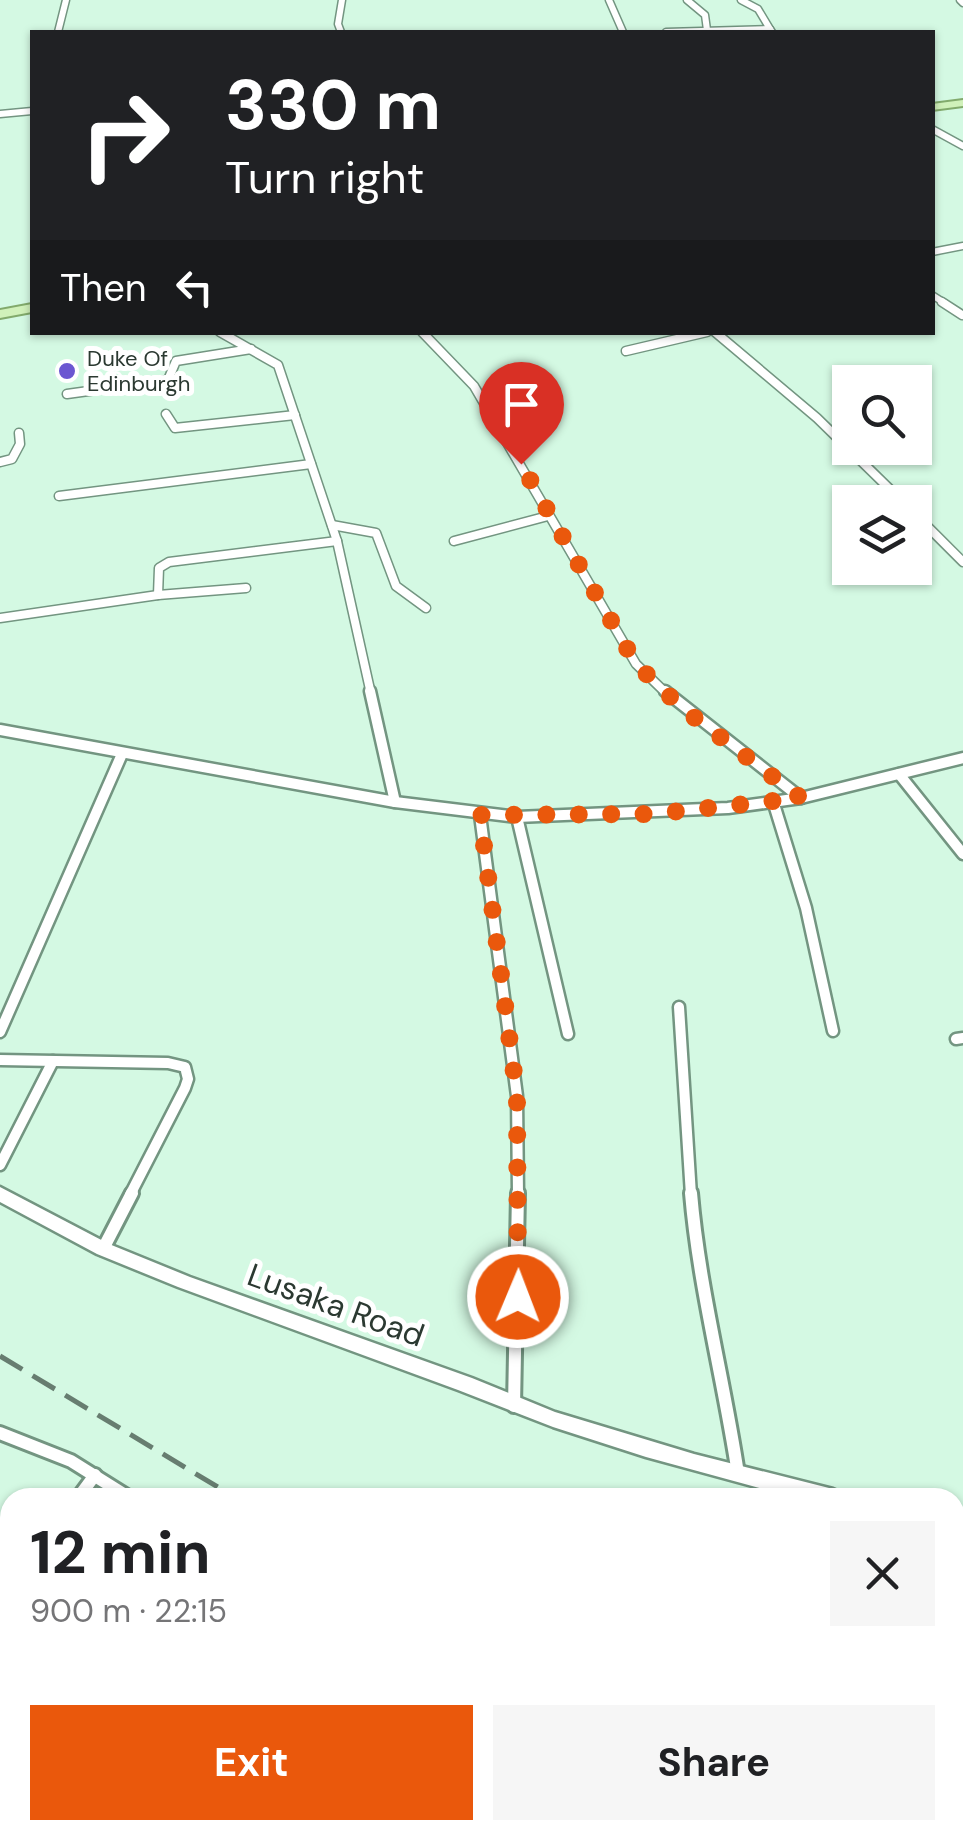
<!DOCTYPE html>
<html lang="en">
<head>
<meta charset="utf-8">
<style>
  body { margin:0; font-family:"DM Sans",sans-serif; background:#f6f6f6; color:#202124; height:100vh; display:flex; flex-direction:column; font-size:38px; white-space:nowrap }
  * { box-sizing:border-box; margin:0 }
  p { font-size:32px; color:#757577 }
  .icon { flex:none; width:55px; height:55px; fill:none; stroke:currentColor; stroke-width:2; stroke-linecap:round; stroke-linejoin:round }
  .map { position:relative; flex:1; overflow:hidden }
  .details { position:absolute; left:0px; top:1488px; width:965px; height:352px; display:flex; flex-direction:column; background:#fff; border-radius:30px 30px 0 0; box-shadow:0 2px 8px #0004 }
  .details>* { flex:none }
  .hud { position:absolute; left:30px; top:30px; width:905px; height:305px; border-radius:0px; box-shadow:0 2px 8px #0004; background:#202124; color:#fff; overflow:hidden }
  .tools { position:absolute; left:832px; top:365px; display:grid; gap:20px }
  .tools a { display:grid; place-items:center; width:100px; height:100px; border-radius:0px; background:#fff; box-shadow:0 2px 8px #0004; font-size:50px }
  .pin { position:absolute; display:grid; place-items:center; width:85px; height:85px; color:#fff; margin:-102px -42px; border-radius:50% 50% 50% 0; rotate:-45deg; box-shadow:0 0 10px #0007 }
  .pin .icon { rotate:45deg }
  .me { position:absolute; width:110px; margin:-55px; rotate:1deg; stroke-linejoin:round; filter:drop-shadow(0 0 8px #0008) }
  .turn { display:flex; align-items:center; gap:35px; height:210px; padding:0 30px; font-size:45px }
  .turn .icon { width:130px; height:130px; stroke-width:2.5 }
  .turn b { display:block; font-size:70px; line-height:85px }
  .then { display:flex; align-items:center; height:95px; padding:0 30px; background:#0003; gap:20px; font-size:38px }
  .round { display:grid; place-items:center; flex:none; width:105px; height:105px; border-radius:0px; background:#f6f6f6 }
  .summary { display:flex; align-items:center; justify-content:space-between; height:170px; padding:0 30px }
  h1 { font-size:60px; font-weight:700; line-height:75px }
  .button { display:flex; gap:20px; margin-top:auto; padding:20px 30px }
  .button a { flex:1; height:115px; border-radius:0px; background:#ea580c; color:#fff; font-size:40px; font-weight:700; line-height:115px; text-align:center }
  .button a+a { background:#f6f6f6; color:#202124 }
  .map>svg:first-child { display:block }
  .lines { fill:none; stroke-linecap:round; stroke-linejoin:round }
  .street-far3-casing { stroke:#739581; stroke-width:9 }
  .street-far2-casing { stroke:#739581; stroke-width:11 }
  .street-far1-casing { stroke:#739581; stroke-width:15 }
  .street-casing { stroke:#739581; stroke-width:18 }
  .secondary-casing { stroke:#739581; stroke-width:5 }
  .primary-casing { stroke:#82aa6c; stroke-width:4 }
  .street-far3 { stroke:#fff; stroke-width:6 }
  .street-far2 { stroke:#fff; stroke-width:8 }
  .street-far1 { stroke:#fff; stroke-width:10 }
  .street { stroke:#fff; stroke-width:12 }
  .secondary { fill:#fff; fill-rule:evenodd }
  .primary { fill:#d0f1ba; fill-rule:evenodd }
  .rail { stroke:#677d70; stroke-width:5; stroke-dasharray:26 12; stroke-linecap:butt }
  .route { stroke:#ea580c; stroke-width:18; stroke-dasharray:0 32.4 }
  .poi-dot { fill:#6b57d1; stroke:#fff; stroke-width:4 }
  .labels { text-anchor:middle; stroke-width:10; stroke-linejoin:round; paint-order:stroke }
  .far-poi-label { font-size:22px; fill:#2b3931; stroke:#fff; text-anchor:start }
  .near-street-label { font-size:32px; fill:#2b3931; stroke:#fff }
</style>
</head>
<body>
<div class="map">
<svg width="963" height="1838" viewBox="0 0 963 1838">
  <rect width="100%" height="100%" fill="#d4f9e3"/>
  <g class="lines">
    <defs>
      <g id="street-far3">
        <polyline points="609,0 623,32"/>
        <polyline points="687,0 705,15 707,30"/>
        <polyline points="741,0 758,9 770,29"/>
        <polyline points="960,0 963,3"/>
        <polyline points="58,32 66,0"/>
        <polyline points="341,32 338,24 342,0"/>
        <polyline points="666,32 770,29 772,32"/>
        <polyline points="0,114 32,111"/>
        <polyline points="932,129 963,146"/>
        <polyline points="932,252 963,246"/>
        <polyline points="932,295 946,304"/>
      </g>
      <g id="street-far2">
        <polyline points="942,302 962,315"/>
        <polyline points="220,332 278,365 337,541 371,694"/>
        <polyline points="422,332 474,386 636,664 667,694"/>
        <polyline points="715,332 817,418 903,502"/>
        <polyline points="626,351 707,332"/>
        <polyline points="67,394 168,380 176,361 251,349"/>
        <polyline points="166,414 175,428 295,415"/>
        <polyline points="0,462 12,459 20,444 19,433"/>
        <polyline points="59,496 311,464"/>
        <polyline points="915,514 963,562"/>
        <polyline points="332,525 376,533 396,586 426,608"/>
        <polyline points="454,541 548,516"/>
        <polyline points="158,595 159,568 169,562 337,541"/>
        <polyline points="0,618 158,595 246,588"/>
      </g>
      <g id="street-far1">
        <polyline points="370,691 395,802"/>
        <polyline points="665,691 801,798"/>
        <polyline points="0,730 395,802 517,817 728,808 801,798 963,758"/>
        <polyline points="899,774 963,854"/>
        <polyline points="773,801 806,908 833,1031"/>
        <polyline points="480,815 517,1096 518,1195"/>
        <polyline points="517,817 568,1034"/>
        <polyline points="679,1007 691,1195"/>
        <polyline points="0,1032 122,754"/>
        <polyline points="956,1039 963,1038"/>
        <polyline points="0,1060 168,1063 185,1067 188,1079 185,1088 130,1195"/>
        <polyline points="0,1165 53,1061"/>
      </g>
      <g id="street">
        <path d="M 691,1193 C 699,1288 724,1380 738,1474"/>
        <polyline points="103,1249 132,1193"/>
        <polyline points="514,1406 518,1193"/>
        <polyline points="0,1433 71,1461 130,1498"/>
        <polyline points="78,1498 95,1475"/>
        <polyline points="0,1709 10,1681"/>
        <polyline points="726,1830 743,1838"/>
      </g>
      <g id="secondary">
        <polygon points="0,1187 109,1244 190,1277 472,1378 555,1412 694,1454 833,1489 840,1492 842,1498 796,1498 646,1457 553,1427 458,1390 178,1287 97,1254 0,1202"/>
        <polygon points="955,1518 963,1520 963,1538 955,1536"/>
      </g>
      <g id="primary">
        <polygon points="963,100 963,106 932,110 932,104"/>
        <polygon points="32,304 32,312 0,318 0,310"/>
      </g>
    </defs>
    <use href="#street-far3" class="street-far3-casing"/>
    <use href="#street-far2" class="street-far2-casing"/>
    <use href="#street-far1" class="street-far1-casing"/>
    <use href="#street" class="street-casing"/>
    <use href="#secondary" class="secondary-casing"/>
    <use href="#primary" class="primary-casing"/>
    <use href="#street-far3" class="street-far3"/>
    <use href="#street-far2" class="street-far2"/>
    <use href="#street-far1" class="street-far1"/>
    <use href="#street" class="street"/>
    <use href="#secondary" class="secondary"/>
    <use href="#primary" class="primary"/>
    <g class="rail">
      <polyline points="0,1356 236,1498"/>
      <polyline points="938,1830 960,1838"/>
    </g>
  </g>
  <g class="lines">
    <polyline class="route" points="518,1297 517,1096 480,815 652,814 801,798 683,709 636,664 521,464"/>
  </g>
  <circle class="poi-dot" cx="67" cy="371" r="10"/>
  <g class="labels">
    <g class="far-poi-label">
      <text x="87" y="366">Duke Of<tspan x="87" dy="25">Edinburgh</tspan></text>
    </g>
    <g class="near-street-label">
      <text transform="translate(336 1305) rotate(20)" y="11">Lusaka Road</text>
    </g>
  </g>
</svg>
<div class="tools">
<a><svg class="icon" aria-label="search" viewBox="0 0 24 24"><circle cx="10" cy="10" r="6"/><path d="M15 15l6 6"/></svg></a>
<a><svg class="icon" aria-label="layers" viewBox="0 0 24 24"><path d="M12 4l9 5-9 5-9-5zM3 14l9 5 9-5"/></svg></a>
</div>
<div class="pin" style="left:521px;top:464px;background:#d93025"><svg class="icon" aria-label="arrive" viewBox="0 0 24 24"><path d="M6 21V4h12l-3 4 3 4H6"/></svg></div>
<svg class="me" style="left:518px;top:1297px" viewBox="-20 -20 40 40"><circle r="17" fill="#ea580c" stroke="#fff" stroke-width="3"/><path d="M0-11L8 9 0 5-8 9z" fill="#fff"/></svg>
<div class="hud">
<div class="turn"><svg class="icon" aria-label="right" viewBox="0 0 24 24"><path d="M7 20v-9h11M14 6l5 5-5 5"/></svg><div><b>330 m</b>Turn right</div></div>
<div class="then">Then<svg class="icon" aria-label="left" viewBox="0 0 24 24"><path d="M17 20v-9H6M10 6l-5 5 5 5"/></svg></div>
</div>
<section class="details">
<div class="summary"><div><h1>12 min</h1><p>900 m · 22:15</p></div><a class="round"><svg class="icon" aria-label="close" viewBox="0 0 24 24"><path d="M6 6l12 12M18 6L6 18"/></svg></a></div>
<div class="button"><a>Exit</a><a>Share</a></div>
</section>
</div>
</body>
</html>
